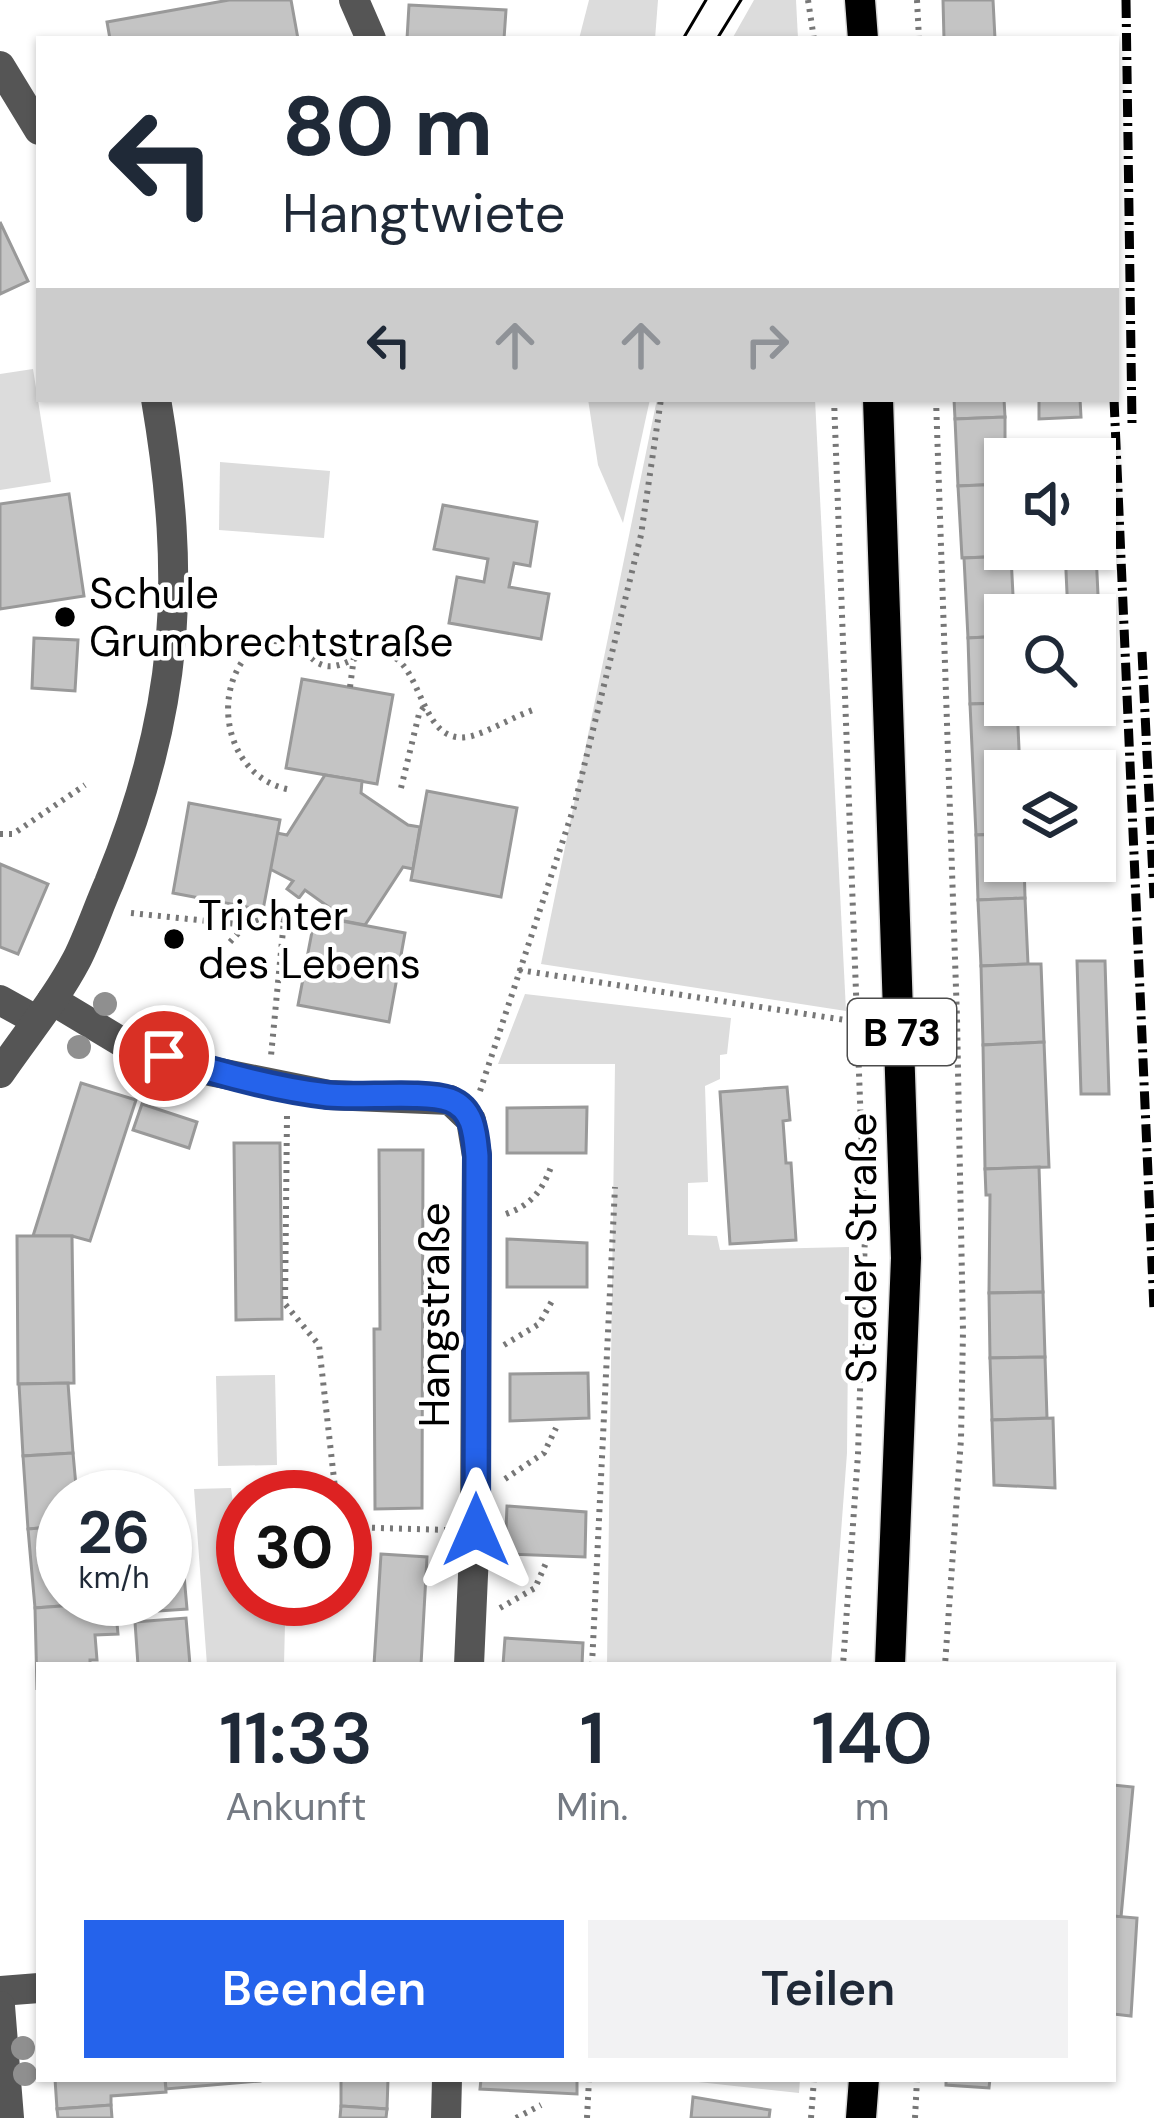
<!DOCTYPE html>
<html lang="de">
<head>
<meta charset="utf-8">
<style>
  body { margin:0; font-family:"DM Sans",sans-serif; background:#f2f2f3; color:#1f2937; height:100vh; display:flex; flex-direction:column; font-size:45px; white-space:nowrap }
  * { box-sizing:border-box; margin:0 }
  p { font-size:39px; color:#747a83 }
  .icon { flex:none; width:66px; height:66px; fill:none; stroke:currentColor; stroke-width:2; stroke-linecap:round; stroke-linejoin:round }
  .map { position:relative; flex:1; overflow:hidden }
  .drawer { position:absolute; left:36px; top:1662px; width:1080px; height:420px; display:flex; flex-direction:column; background:#fff; border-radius:0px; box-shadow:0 3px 9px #0004 }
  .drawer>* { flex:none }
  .banner { position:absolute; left:36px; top:36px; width:1083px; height:366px; border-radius:0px; box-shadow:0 3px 9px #0004; background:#fff; color:#1f2937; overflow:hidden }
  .controls { position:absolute; left:984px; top:438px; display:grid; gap:24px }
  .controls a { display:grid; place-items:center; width:132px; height:132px; border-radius:0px; background:#fff; box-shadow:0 3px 9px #0004; font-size:60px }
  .speed { position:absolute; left:36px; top:1470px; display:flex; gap:24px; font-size:60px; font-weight:700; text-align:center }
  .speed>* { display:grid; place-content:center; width:156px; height:156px; border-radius:50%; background:#fff; box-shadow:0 3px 9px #0004; line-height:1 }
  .speed small { font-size:30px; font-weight:400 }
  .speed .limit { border:18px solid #d22; background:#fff; color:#111 }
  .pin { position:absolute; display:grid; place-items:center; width:102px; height:102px; color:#fff; margin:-51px; border:6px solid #fff; border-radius:50%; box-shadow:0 3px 12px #0007 }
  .me { position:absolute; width:132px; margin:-66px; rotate:0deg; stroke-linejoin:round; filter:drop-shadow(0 0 9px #0008) }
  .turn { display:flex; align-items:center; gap:42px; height:252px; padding:0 48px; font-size:54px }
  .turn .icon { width:156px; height:156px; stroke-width:2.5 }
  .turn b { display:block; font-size:84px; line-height:102px }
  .lanes { display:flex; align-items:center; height:114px; padding:0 48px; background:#0003; justify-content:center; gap:60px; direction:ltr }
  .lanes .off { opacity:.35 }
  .eta { display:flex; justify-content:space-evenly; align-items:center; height:204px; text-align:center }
  .eta b { font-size:72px; font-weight:600; line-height:84px }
  .button { display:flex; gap:24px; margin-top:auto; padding:24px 48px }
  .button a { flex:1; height:138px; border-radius:0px; background:#2563eb; color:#fff; font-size:48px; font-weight:600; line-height:138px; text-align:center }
  .button a+a { background:#f2f2f3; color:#1f2937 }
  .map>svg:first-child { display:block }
  .green { fill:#dcdcdc }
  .building { fill:#c4c4c4; stroke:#999; stroke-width:3 }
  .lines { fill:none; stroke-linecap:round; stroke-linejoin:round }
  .major-casing { stroke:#dbdbdb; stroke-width:33 }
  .path { stroke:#777; stroke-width:6; stroke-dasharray:3 6; stroke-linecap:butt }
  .minor { stroke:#555; stroke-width:30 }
  .major { stroke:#000; stroke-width:30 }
  .tram { stroke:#000; stroke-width:3 }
  .rail { stroke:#000; stroke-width:9; stroke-dasharray:18 6 3 6; stroke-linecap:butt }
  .tree { fill:#8f8f8f }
  .route-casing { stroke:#184099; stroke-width:30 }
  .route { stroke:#2563eb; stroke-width:21 }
  .poi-dot { fill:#000; stroke:#fff; stroke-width:4.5 }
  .labels { text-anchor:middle; stroke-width:9; stroke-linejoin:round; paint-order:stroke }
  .shield { fill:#fff; stroke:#4c4c4c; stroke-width:3 }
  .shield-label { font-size:39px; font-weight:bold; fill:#000 }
  .poi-label { font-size:42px; fill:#000; stroke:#fff; text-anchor:start }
  .street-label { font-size:42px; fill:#000; stroke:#fff }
</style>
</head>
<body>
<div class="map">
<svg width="1154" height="2118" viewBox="0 0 1154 2118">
  <rect width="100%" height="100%" fill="#fff"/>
  <g class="green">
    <polygon points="589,0 658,0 655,39 579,39"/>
    <polygon points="754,0 796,0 798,39 732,39"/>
    <polygon points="33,369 51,482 0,490 0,374"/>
    <polygon points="588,399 650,399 623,523 598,465"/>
    <polygon points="657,399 815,399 846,1011 541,964"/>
    <polygon points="220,462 330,471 324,538 219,530"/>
    <polygon points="525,994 731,1018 727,1054 720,1055 720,1079 705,1086 708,1182 688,1183 688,1235 717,1236 720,1250 849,1247 847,1453 831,1665 607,1665 615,1064 498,1064"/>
    <polygon points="275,1375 277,1465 218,1466 216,1376"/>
    <polygon points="231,1488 236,1526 243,1532 243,1599 294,1599 285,1623 284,1665 207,1665 194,1489"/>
    <polygon points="671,2079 800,2079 799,2093"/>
  </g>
  <g class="building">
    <polygon points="229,0 291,0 298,39 110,39 107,22"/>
    <polygon points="943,0 993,0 995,39 944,39"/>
    <polygon points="409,5 506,10 504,39 407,39"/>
    <polygon points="0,222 28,281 0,294"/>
    <polygon points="954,399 1004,399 1005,417 955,419"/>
    <polygon points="1039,399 1080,399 1081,417 1039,419"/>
    <polygon points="1005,417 1005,484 958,486 955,419"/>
    <polygon points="1005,484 1005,549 1010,549 1011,556 962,558 958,486"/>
    <polygon points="69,494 84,596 0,609 0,504"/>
    <polygon points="443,505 537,522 530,566 514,563 509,587 549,594 541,639 449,623 457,577 484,582 488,559 434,549"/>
    <polygon points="1095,532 1099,616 1068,615 1065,549 1095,549"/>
    <polygon points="1011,556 1014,615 1005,615 1005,636 968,638 964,558"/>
    <polygon points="1005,636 1005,703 970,704 968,638"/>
    <polygon points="34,638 78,640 75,691 32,688"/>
    <polygon points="302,679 393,695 377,784 286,768"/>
    <polygon points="1005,703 1017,705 1020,771 1005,771 1005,834 976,835 970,704"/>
    <polygon points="325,775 362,781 361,793 408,825 420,827 413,869 403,867 365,925 328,918 330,908 305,890 299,898 287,889 293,881 270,869 277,833 287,835"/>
    <polygon points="427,791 517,808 501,897 411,880"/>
    <polygon points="189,803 280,820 263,910 173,893"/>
    <polygon points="1005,834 1005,861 1024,861 1025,898 978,900 976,835"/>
    <polygon points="0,864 48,884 18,954 0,947"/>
    <polygon points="1025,898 1028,964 981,966 978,900"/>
    <polygon points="315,916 405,933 389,1022 298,1005"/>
    <polygon points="1077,961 1105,961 1109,1094 1081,1094"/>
    <polygon points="1028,964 1041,964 1044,1042 983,1045 981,966"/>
    <polygon points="1044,1042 1049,1167 985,1169 983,1045"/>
    <polygon points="81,1083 136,1100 90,1241 72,1236 33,1236"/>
    <polygon points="787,1087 790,1120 783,1121 786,1163 791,1163 796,1240 730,1244 720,1092"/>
    <polygon points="142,1104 197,1122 189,1148 133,1130"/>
    <polygon points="587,1107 586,1153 507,1153 507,1108"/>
    <polygon points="234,1143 280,1143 282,1319 236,1320"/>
    <polygon points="379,1150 423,1150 422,1508 375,1509 374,1329 380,1329"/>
    <polygon points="1039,1167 1043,1292 989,1293 990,1195 986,1195 985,1169"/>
    <polygon points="17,1236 72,1236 74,1383 18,1384"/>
    <polygon points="507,1239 587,1243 587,1287 507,1287"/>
    <polygon points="1043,1292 1045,1357 990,1358 989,1293"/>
    <polygon points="1045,1357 1047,1418 992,1420 990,1358"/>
    <polygon points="588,1373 589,1418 510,1421 510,1374"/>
    <polygon points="68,1383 73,1453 23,1456 19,1384"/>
    <polygon points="1053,1418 1055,1488 994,1485 992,1420"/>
    <polygon points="73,1453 77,1497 63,1497 63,1526 28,1529 23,1456"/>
    <polygon points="507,1506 586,1512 585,1557 505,1554"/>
    <polygon points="179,1518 187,1609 159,1611 158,1599 165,1599 165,1519"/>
    <polygon points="63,1526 63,1599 87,1599 87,1604 35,1608 28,1529"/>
    <polygon points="381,1554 427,1557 421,1665 374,1665"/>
    <polygon points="115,1602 118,1634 95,1635 97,1660 90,1660 90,1665 39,1665 37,1690 35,1608"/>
    <polygon points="186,1618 190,1665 138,1665 135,1622"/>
    <polygon points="505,1638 583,1643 582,1665 503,1665"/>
    <polygon points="1113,1785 1133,1787 1121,1917 1113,1916"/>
    <polygon points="1113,1916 1137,1918 1131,2016 1113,2014"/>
    <polygon points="165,2079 260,2079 260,2081 166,2089"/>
    <polygon points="165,2079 166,2092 111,2096 111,2105 57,2109 55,2079"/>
    <polygon points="341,2079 388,2079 387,2109 341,2106"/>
    <polygon points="481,2079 577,2079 577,2094 480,2089"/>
    <polygon points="946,2079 990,2079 989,2088 946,2085"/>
    <polygon points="693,2097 770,2110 769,2118 691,2118"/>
    <polygon points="111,2105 112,2118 58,2118 57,2109"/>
    <polygon points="341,2106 387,2109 386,2118 340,2118"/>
  </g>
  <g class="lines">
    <defs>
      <g id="major">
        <polyline points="860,0 863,39"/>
        <polyline points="878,399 906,1258 890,1665"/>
        <polyline points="861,2118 864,2079"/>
      </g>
    </defs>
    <use href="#major" class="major-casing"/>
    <g class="path">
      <polyline points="808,0 814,39"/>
      <polyline points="917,0 919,39"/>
      <polyline points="834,399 865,1235 858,1454 843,1665"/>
      <polyline points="936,399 957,1018 963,1331 961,1439 945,1665"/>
      <polyline points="350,687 354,657"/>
      <polyline points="401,788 419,714 425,705"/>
      <path d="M 287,789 C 219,774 207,673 266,640 L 301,644 C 306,650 312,661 320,664 C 343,675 365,642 392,656 C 424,672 422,749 472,736 C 492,730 513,717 533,710"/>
      <polyline points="0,834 13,834 85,785"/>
      <polyline points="131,913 246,925 270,916 284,920 271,1056"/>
      <polyline points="230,942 246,925"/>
      <polyline points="519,970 858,1022"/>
      <polyline points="480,1091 574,807 641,535 661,399"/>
      <polyline points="287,1116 285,1304 319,1345 336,1497"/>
      <path d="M 506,1214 C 531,1205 542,1191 551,1167"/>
      <polyline points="504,1345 539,1324 552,1301"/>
      <polyline points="505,1479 544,1453 556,1428"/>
      <polyline points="345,1527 448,1530"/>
      <polyline points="500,1608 535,1588 546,1563"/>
      <polyline points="592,1665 615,1187"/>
      <polyline points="516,2118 541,2105"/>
      <polyline points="587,2118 589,2079"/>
      <polyline points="811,2118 814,2079"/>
      <polyline points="915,2118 917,2079"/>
    </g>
    <g class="minor">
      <polyline points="354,0 371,39"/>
      <polyline points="0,66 39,130"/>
      <polyline points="0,1000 36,1020"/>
      <polyline points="52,1000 125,1044 210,1071 329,1095 450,1100 471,1120 477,1156 475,1530 469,1665"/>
      <path d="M 0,1073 C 26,1035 56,999 77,959 C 89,935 98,908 109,883 C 179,712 187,581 156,399"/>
      <polyline points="0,1991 39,1988"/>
      <polyline points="0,2006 9,2118"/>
      <polyline points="446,2118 447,2079"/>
    </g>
    <use href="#major" class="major"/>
    <g class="tram">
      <polyline points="683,39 706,0"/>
      <polyline points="717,39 741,0"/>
    </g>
    <g class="rail">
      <polyline points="1126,0 1132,424"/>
      <polyline points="1114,399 1154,1310"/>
      <polyline points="1142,652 1154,898"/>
    </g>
  </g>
  <g class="tree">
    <circle cx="105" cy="1004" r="12"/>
    <circle cx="79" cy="1047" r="12"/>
    <circle cx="23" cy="2048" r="12"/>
    <circle cx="25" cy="2074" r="12"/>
  </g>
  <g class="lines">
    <defs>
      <path id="route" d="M 164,1056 C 217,1073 273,1089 328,1095 C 360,1098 425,1091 450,1100 C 474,1109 475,1135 477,1156 L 476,1530"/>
    </defs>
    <use href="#route" class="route-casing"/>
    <use href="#route" class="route"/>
  </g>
  <g class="poi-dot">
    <circle cx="65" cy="617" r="12"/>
    <circle cx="174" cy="939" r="12"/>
  </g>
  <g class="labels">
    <rect class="shield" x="848" y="999" width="108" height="66" rx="9"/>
    <g class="shield-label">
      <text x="902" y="1046">B 73</text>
    </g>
    <g class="poi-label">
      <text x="89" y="608">Schule<tspan x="89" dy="48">Grumbrechtstraße</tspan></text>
      <text x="198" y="930">Trichter<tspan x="198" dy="48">des Lebens</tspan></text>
    </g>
    <g class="street-label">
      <text transform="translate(861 1248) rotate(-90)" y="15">Stader Straße</text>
      <text transform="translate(434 1315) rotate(-90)" y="15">Hangstraße</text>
    </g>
  </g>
</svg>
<div class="controls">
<a><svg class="icon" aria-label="sound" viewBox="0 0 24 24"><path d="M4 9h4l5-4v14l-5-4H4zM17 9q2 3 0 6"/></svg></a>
<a><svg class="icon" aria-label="search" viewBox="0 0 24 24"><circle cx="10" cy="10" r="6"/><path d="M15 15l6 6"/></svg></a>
<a><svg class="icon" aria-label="layers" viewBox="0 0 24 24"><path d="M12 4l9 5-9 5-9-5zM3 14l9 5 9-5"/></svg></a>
</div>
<div class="speed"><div>26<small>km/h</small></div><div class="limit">30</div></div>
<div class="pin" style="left:164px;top:1056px;background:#d93025"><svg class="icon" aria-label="arrive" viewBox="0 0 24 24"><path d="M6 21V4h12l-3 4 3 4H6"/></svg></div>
<svg class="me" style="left:476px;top:1530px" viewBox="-20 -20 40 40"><path d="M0-17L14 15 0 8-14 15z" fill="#2563eb" stroke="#fff" stroke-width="4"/></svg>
<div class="banner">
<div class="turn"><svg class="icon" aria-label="left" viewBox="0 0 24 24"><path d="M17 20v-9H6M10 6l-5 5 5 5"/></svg><div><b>80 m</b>Hangtwiete</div></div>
<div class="lanes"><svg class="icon" aria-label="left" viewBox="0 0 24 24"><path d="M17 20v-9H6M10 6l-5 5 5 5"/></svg><svg class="icon off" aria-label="ahead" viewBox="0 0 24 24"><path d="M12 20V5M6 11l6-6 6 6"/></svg><svg class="icon off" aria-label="ahead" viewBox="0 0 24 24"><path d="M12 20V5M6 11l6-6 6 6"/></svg><svg class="icon off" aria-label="right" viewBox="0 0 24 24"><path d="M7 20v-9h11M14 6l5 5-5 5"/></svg></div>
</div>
<section class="drawer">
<div class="eta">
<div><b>11:33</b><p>Ankunft</p></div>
<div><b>1</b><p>Min.</p></div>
<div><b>140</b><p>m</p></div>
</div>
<div class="button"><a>Beenden</a><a>Teilen</a></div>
</section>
</div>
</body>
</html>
